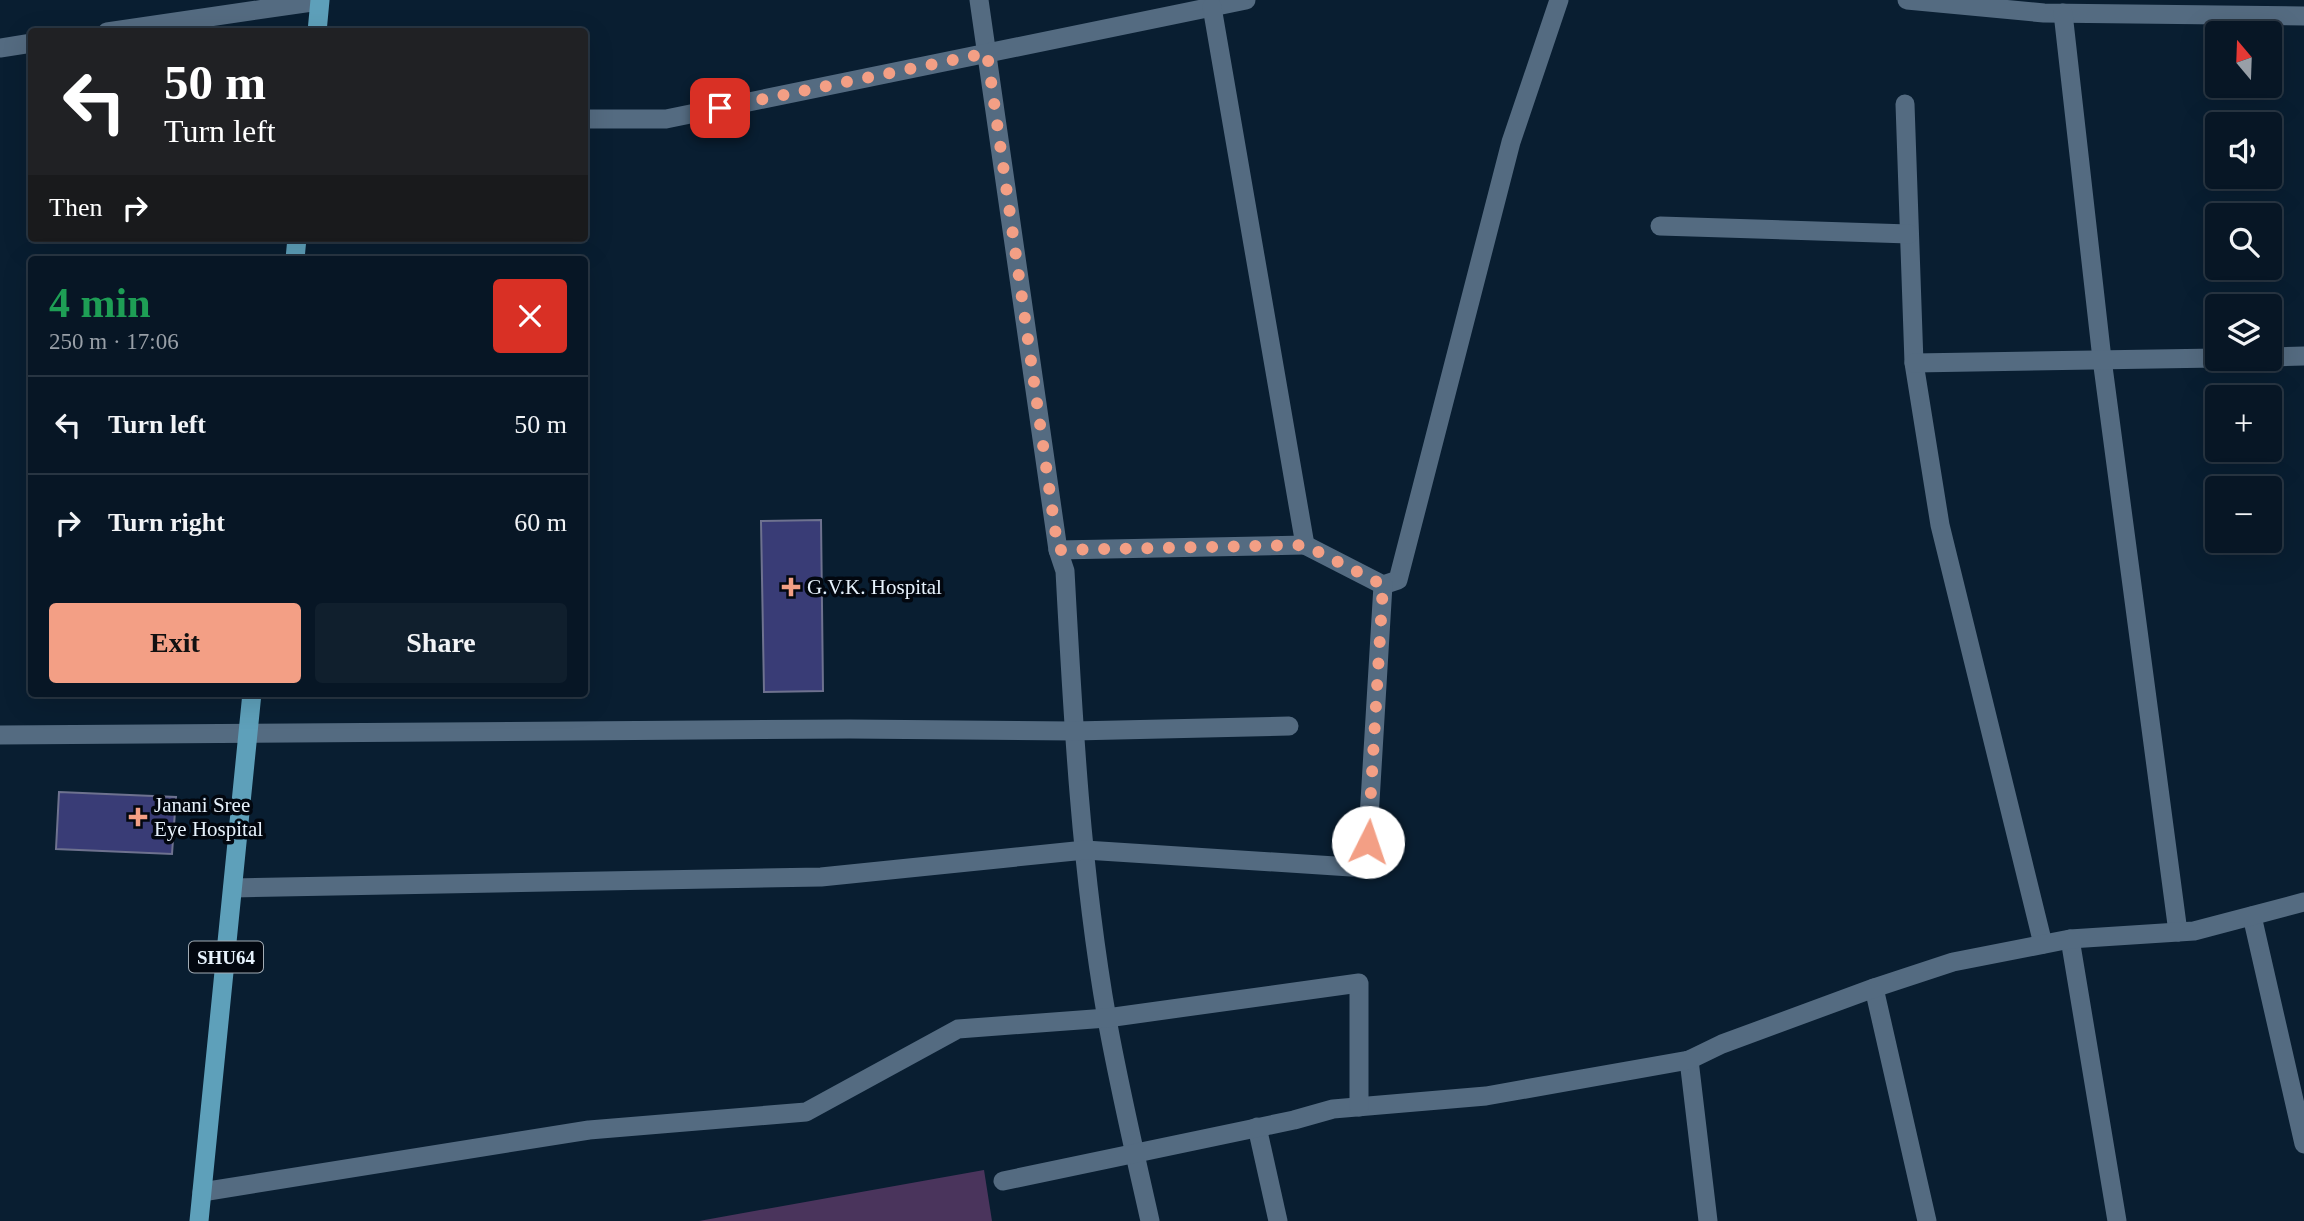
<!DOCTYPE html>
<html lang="en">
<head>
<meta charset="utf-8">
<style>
  body { margin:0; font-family:Georgia,serif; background:#101f2d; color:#f1f3f6; height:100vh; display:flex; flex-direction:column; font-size:26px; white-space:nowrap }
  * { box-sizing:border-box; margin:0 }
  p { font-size:23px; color:#989fa7 }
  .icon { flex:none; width:38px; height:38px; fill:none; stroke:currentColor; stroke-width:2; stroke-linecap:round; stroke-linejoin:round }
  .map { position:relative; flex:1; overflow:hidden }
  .sheet { position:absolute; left:28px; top:256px; width:560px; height:441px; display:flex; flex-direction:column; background:#071625; border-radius:7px; box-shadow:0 7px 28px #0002,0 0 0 2px #283542 }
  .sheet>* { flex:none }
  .banner { position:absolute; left:28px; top:28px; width:560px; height:214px; border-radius:7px; box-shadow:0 7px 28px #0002,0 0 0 2px #283542; background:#202124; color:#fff; overflow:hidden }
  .needle { width:46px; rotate:341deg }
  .tools { position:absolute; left:2205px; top:21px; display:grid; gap:14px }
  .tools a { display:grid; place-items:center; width:77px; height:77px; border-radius:7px; background:#071625; box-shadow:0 7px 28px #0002,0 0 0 2px #283542; font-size:35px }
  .pin { position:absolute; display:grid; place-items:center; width:60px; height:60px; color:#fff; margin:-30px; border-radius:14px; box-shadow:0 4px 10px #0006 }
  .me { position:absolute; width:77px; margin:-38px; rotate:4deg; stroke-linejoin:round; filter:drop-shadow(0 0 5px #0008) }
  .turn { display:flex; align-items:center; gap:24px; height:147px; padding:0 21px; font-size:32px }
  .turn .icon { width:91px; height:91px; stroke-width:2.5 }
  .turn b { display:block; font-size:49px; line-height:60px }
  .then { display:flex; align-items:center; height:66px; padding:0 21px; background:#0003; gap:14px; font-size:26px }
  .round { display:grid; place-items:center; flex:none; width:74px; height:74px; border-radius:7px; background:#101f2d }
  .overview { display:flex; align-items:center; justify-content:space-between; height:119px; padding:0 21px }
  h1 { font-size:42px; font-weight:700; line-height:52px; color:#1e9e55 }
  .cta { display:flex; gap:14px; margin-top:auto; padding:14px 21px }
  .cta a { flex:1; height:80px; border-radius:7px; background:#f39f85; color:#111; font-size:28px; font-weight:700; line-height:80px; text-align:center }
  .cta a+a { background:#101f2d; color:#f1f3f6 }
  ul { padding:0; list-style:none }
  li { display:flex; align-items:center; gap:21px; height:98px; padding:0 21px; border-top:2px solid #283542 }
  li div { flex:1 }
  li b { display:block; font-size:26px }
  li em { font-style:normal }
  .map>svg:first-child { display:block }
  .green { fill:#4a345c }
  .building { fill:#393c76; stroke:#6e728f; stroke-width:2 }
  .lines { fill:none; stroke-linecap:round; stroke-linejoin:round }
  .minor { stroke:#546b81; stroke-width:19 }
  .primary { stroke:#5ea0ba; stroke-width:19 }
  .route { stroke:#f39f85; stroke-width:12; stroke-dasharray:0 21.6 }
  .poi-dot { fill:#f39f85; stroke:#02070f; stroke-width:2.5 }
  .labels { text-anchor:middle; stroke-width:7; stroke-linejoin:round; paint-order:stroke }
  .shield { fill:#02070f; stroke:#a2acb5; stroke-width:2 }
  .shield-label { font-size:19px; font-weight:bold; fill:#e7f2fc }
  .poi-label { font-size:21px; fill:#e7f2fc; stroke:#02070f; text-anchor:start }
</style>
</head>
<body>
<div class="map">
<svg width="2304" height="1221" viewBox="0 0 2304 1221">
  <rect width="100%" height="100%" fill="#091e31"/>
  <polygon class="green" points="984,1170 992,1221 699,1221"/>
  <g class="building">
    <rect x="30" y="363" width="2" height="86"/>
    <polygon points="821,520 823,691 764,692 761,521"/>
    <polygon points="59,792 176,797 172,854 56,849"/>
  </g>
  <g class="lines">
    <g class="minor">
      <path d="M 979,0 L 1058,550 L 1065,571 C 1073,720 1081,871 1107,1019 C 1119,1086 1135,1154 1150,1221"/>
      <polyline points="1907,0 2044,13 2304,16"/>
      <polyline points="2063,13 2102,359 2178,932"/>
      <polyline points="107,32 319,1"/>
      <polyline points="0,48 32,43"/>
      <polyline points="1905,104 1914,363 1940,525 2043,944"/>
      <polyline points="584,119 666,119 1246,0"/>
      <polyline points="1660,226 1909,234"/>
      <polyline points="2270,357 2304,356"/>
      <polyline points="1914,363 2217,358"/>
      <polyline points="1305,545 1383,585 1398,580 1511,142 1559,0"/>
      <polyline points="1058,550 1305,545 1212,7"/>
      <polyline points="0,735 850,729 1074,731 1289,726"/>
      <polyline points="233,888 821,877 1085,850 1366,868 1383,585"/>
      <polyline points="2252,916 2304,1144"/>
      <polyline points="2070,939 2117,1221"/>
      <polyline points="1874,988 1927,1221"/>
      <polyline points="1689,1060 1708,1221"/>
      <polyline points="1257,1127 1278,1221"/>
      <polyline points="1003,1181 1294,1120 1333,1109 1486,1096 1689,1060 1722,1044 1874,988 1953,962 2070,939 2194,931 2304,902"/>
      <polyline points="202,1192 589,1130 806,1112 958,1029 1107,1018 1359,983 1359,1107"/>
    </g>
    <g class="primary">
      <polyline points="317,32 320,0"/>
      <polyline points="295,259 297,238"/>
      <polyline points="199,1221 252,693"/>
    </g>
  </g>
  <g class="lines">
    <polyline class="route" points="720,108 987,53 1058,550 1305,545 1383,585 1368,842"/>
  </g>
  <g class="poi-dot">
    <path d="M787.5 576.5h7v7h7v7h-7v7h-7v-7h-7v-7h7z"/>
    <path d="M134.5 806.5h7v7h7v7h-7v7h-7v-7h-7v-7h7z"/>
  </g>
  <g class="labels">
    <rect class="shield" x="189" y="941.5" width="74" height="31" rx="5"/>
    <g class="shield-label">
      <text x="226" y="964">SHU64</text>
    </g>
    <g class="poi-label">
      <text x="807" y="594">G.V.K. Hospital</text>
      <text x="154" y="812">Janani Sree<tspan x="154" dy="24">Eye Hospital</tspan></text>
    </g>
  </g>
</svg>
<div class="tools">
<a><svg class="needle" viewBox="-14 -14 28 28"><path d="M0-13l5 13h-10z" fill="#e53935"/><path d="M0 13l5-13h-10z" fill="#989fa7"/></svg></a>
<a><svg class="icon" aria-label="sound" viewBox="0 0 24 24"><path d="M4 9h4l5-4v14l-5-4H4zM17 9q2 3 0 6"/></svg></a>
<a><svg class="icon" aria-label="search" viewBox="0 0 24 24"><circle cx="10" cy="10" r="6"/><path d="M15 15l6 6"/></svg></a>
<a><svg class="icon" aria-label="layers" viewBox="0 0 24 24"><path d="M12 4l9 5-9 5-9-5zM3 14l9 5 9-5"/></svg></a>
<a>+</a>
<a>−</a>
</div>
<div class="pin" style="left:720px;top:108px;background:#d93025"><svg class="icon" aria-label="arrive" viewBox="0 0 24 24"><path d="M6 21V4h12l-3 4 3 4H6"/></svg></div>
<svg class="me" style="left:1368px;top:842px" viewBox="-20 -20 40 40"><circle r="19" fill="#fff"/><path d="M0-13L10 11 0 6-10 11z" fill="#f39f85"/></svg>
<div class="banner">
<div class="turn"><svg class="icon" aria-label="left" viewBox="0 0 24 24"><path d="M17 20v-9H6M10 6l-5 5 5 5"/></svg><div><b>50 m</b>Turn left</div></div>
<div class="then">Then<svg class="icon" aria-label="right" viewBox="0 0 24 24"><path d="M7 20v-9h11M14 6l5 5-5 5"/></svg></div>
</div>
<section class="sheet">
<div class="overview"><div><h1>4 min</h1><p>250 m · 17:06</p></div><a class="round" style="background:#d93025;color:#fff"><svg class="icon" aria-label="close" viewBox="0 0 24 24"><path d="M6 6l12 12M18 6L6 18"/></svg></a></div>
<ul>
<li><svg class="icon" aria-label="left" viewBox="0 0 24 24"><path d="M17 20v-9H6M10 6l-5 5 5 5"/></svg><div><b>Turn left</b></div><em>50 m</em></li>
<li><svg class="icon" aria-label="right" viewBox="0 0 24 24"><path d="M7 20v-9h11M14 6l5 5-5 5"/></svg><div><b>Turn right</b></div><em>60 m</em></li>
</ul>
<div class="cta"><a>Exit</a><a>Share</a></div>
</section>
</div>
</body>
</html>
